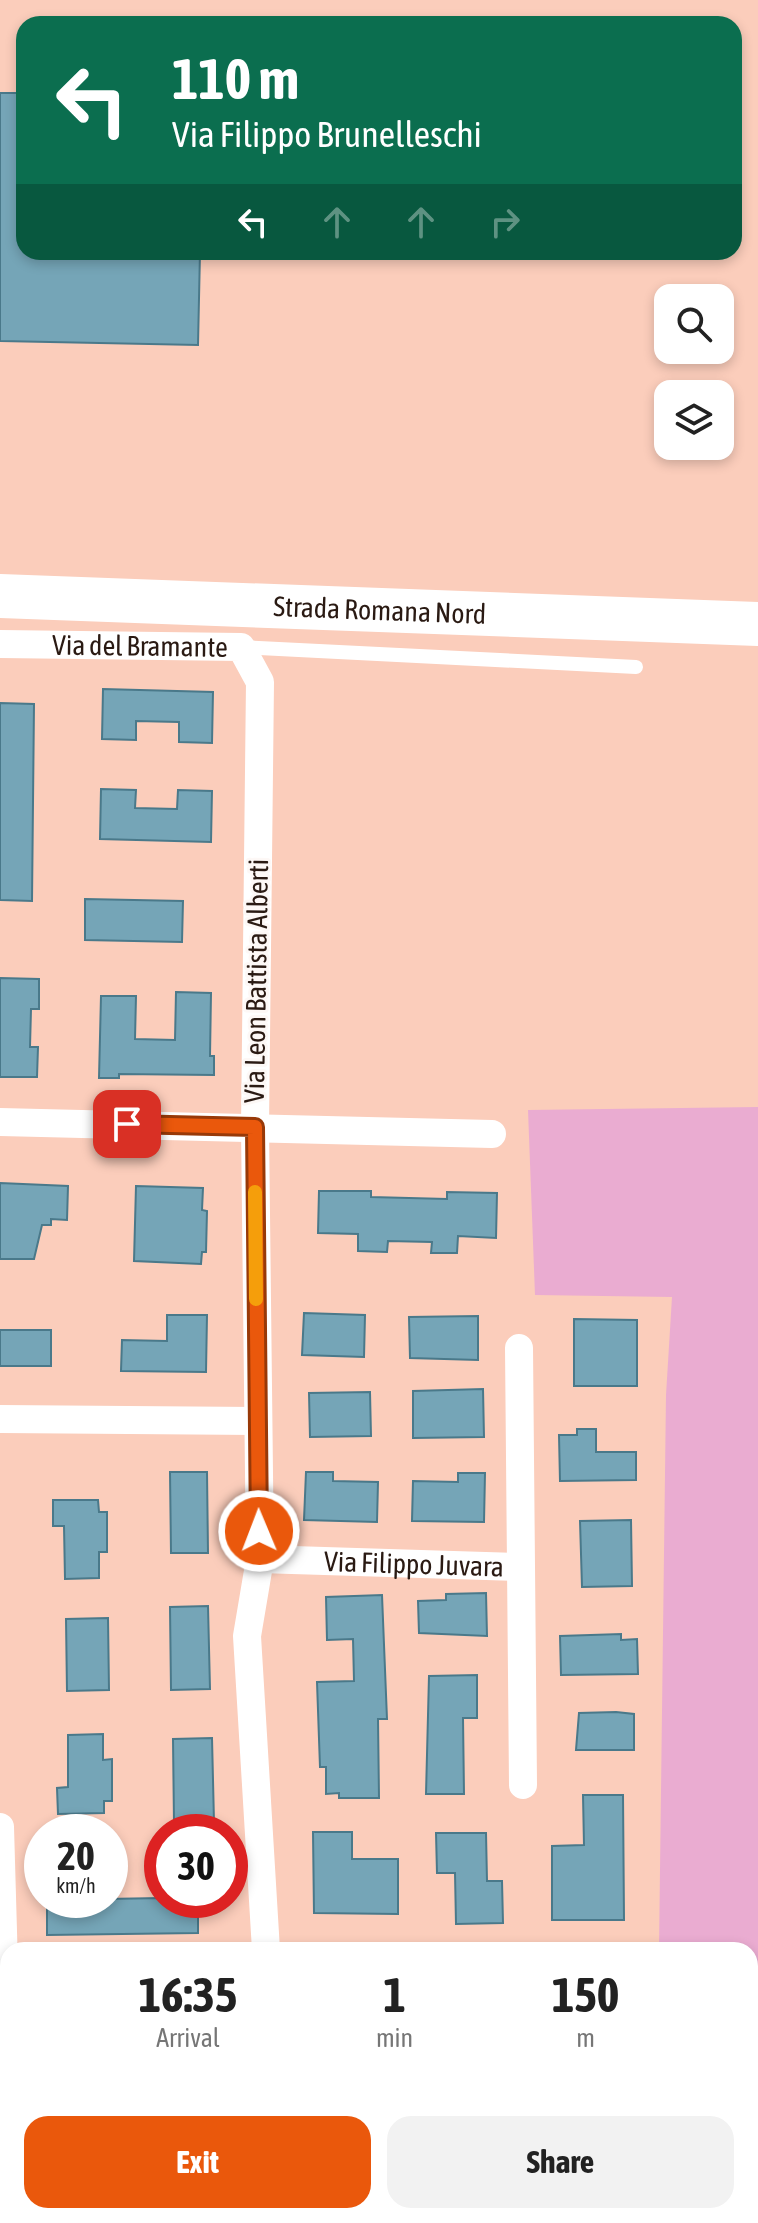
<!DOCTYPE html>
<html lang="en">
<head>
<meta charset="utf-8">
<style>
  body { margin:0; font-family:"Asap Condensed",sans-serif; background:#f2f2f2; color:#222; height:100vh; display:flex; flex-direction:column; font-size:30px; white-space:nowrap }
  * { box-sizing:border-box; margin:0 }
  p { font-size:26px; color:#767676 }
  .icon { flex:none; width:44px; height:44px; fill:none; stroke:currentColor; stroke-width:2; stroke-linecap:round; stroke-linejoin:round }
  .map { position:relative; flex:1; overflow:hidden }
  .details { position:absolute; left:0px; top:1942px; width:758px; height:282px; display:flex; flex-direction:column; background:#fff; border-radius:24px 24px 0 0; box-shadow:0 4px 12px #0003 }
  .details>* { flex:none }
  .guide { position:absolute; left:16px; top:16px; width:726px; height:244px; border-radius:24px; box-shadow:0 4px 12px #0003; background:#0b6e4f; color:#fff; overflow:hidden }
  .buttons { position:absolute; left:654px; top:284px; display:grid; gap:16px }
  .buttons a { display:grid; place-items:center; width:80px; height:80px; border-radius:16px; background:#fff; box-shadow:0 4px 12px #0003; font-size:40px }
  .speed { position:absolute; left:24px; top:1814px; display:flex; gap:16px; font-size:40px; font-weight:700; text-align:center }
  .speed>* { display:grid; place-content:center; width:104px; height:104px; border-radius:50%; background:#fff; box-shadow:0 4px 12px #0003; line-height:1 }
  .speed small { font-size:20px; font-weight:400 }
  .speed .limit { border:12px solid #d22; background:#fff; color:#111 }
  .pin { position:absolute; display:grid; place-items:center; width:68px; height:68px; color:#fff; margin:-34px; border-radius:16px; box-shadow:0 4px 12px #0006 }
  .me { position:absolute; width:88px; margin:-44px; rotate:359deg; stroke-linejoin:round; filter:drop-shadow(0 0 6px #0008) }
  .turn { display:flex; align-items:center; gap:28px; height:168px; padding:0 24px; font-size:36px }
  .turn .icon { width:104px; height:104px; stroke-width:2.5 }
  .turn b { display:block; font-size:56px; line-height:68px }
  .lanes { display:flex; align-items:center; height:76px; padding:0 24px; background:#0003; justify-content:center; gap:40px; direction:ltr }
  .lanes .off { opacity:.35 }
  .eta { display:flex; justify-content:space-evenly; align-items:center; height:136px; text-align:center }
  .eta b { font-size:48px; font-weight:700; line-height:56px }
  .action { display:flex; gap:16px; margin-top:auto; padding:16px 24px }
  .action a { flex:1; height:92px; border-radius:24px; background:#ea580c; color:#fff; font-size:32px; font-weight:700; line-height:92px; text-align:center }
  .action a+a { background:#f2f2f2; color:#222 }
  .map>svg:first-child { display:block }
  .grass { fill:#eaacd1 }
  .building { fill:#75a5b7; stroke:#4a798a; stroke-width:2 }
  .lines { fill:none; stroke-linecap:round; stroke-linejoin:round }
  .lane { stroke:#fff; stroke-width:14 }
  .street { stroke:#fff; stroke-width:28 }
  .secondary { stroke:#fff; stroke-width:40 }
  .primary { stroke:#fff; stroke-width:44 }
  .route-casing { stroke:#983908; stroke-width:20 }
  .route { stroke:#ea580c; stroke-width:14 }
  .slow { stroke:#f59e0b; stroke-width:14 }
  .labels { text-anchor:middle; stroke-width:6; stroke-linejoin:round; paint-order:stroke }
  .street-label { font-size:28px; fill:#2a1a13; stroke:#fdf8f6 }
</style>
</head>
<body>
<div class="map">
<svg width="758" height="2223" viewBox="0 0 758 2223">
  <rect width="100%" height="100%" fill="#fbcdbb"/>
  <polygon class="grass" points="758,1107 758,1977 750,1976 750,1950 659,1950 666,1395 672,1297 535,1295 528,1110"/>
  <g class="building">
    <polygon points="0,93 24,93 24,252 200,252 198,345 0,341"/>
    <polygon points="103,689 213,692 212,743 179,742 179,722 136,721 136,740 102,739"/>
    <polygon points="0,703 34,704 32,901 0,900"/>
    <polygon points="101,789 136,790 135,808 177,809 178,790 212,791 211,842 100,839"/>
    <polygon points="85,899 183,901 182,942 85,940"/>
    <polygon points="0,978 39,979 39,1009 31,1009 30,1047 38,1047 37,1077 0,1077"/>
    <polygon points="176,992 211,993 210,1056 214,1056 214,1075 119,1074 119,1078 99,1078 101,996 136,996 135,1039 175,1040"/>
    <polygon points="0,1183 68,1186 67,1220 51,1219 51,1225 42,1225 34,1259 0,1259"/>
    <polygon points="136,1186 203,1188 202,1210 207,1211 206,1252 202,1252 201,1264 134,1261"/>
    <polygon points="319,1191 371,1191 371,1197 447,1199 447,1192 497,1193 496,1238 458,1236 457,1253 431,1253 432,1242 388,1241 387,1252 358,1251 358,1234 318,1233"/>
    <polygon points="304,1313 365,1315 364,1357 302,1355"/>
    <polygon points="167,1315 207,1315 206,1372 121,1371 122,1340 167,1341"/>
    <polygon points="478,1316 478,1360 410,1358 409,1317"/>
    <polygon points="574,1319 637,1320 637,1386 574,1386"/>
    <rect x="0" y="1330" width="51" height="36"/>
    <polygon points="483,1389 484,1437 413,1438 413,1391"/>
    <polygon points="370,1392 371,1436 310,1437 309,1393"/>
    <polygon points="577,1429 596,1429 596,1452 636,1452 636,1480 560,1481 559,1435 577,1435"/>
    <polygon points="170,1472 207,1472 208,1553 171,1553"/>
    <polygon points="306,1472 333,1472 333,1481 378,1482 377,1522 304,1520"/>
    <polygon points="458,1473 485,1473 484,1522 412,1521 413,1481 458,1482"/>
    <polygon points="53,1500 98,1500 99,1512 107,1512 107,1552 99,1552 99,1578 65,1579 64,1526 53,1526"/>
    <polygon points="631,1520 632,1586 582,1587 580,1521"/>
    <polygon points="486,1593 487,1636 419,1633 418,1601 446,1600 446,1594"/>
    <polygon points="382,1595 387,1719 378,1719 379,1798 339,1798 339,1793 326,1794 326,1767 320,1767 317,1682 354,1681 353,1639 327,1640 326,1597"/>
    <polygon points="208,1606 210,1689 171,1690 170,1607"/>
    <polygon points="108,1618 109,1690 67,1691 66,1619"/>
    <polygon points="621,1634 621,1640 637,1639 638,1674 561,1675 560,1636"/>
    <polygon points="477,1675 477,1718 463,1718 464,1794 426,1794 429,1676"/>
    <polygon points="616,1712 634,1714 634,1750 576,1750 579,1713"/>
    <polygon points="103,1734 103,1760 112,1759 112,1801 104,1801 104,1813 58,1814 57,1788 68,1787 68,1735"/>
    <polygon points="212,1738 214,1822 174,1823 173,1739"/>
    <polygon points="583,1795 623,1795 624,1920 552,1920 552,1846 584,1845"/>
    <polygon points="313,1832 352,1832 352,1859 398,1859 398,1914 314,1913"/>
    <polygon points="436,1833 486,1833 487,1881 502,1881 503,1923 456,1924 455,1873 437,1873"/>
    <polygon points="162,1898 198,1900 198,1933 47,1935 47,1900"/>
  </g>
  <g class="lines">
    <polyline class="lane" points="241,647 636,667"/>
    <g class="street">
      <path id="s1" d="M 0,644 L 241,647 L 260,682 L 255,1127 L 260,1559 L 247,1636 L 266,1950"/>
      <polyline points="0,1122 492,1134"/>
      <polyline points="519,1348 523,1785"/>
      <polyline points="0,1419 257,1421"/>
      <path id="s2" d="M 260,1559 L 518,1567"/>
      <polyline points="0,1827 5,2001"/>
      <polyline points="148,2216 148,2223"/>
      <polyline points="737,2223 737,2216"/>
    </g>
    <g class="secondary">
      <polyline points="750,1989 758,1989"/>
      <polyline points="0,2001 8,2001"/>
    </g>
    <path class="primary" id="s3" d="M 0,596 L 758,624"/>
  </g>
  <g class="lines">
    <defs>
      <polyline id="route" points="127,1124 255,1127 259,1531"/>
    </defs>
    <use href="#route" class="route-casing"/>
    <use href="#route" class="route"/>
    <polyline class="slow" points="255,1192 256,1299"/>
  </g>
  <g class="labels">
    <g class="street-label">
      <text dy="10" stroke="none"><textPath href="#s3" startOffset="380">Strada Romana Nord</textPath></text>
      <text dy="10" stroke="none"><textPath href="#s1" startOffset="140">Via del Bramante</textPath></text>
      <text transform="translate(256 981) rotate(-89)" y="10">Via Leon Battista Alberti</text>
      <text dy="10" stroke="none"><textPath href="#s2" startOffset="154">Via Filippo Juvara</textPath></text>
    </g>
  </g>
</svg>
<div class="buttons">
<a><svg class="icon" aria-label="search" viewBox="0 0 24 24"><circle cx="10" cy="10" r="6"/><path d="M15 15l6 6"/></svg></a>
<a><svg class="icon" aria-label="layers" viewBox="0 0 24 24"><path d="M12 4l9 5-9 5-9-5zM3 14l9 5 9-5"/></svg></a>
</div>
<div class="speed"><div>20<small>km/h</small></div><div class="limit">30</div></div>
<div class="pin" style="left:127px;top:1124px;background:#d93025"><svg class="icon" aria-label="arrive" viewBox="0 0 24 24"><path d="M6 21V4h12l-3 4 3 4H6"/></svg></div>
<svg class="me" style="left:259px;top:1531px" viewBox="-20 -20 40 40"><circle r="17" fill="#ea580c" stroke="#fff" stroke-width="3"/><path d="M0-11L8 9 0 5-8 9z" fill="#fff"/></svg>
<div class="guide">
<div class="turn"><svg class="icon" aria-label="left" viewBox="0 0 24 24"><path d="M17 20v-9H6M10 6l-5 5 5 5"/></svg><div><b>110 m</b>Via Filippo Brunelleschi</div></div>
<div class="lanes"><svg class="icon" aria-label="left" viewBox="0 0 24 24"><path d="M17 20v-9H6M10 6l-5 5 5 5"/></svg><svg class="icon off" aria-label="ahead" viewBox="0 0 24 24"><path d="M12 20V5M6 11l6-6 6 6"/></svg><svg class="icon off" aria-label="ahead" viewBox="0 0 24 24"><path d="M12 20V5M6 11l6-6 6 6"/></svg><svg class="icon off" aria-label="right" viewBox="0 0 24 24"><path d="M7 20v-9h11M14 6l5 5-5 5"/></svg></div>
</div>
<section class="details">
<div class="eta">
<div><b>16:35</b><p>Arrival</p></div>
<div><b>1</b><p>min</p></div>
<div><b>150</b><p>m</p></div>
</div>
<div class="action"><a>Exit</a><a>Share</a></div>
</section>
</div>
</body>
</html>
